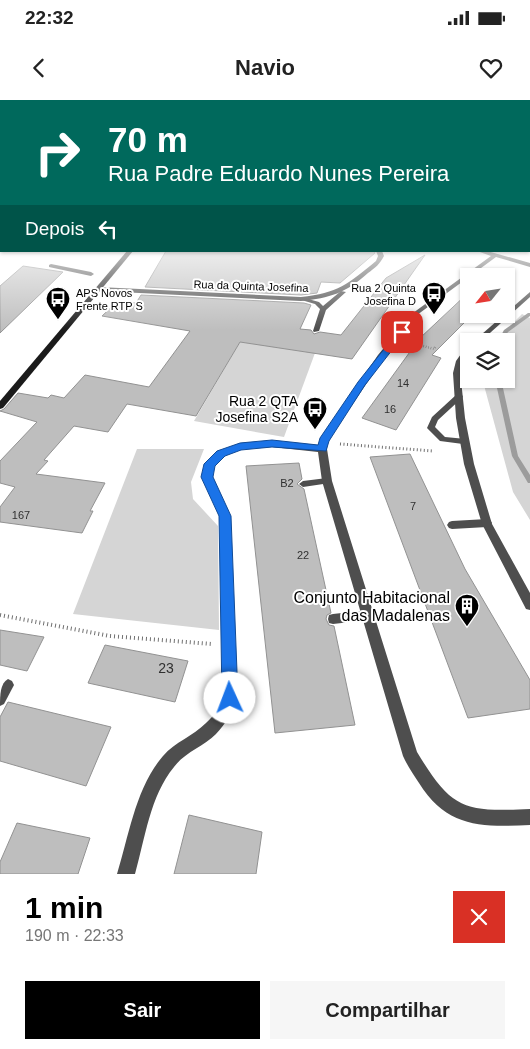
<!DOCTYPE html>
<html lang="pt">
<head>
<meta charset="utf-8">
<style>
  body { margin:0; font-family:Helvetica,sans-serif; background:#f6f6f6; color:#222; height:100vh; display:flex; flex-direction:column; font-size:19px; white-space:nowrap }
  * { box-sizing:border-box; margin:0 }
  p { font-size:16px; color:#767676 }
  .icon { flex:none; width:28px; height:28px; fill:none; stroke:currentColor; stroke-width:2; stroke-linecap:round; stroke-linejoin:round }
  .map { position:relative; height:774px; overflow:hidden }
  .side { display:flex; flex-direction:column; background:#fff; flex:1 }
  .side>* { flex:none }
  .banner { position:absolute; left:0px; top:0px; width:530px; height:152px; box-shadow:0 1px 4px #0004; background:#00695c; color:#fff; overflow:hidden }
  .needle { width:32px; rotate:240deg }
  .controls { position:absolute; left:460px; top:168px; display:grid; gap:10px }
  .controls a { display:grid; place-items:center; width:55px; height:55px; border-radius:0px; background:#fff; box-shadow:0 1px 4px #0004; font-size:25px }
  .pin { position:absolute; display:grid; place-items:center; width:42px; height:42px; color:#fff; margin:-21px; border-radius:10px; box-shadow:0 2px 8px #0006 }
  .me { position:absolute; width:55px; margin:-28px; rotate:358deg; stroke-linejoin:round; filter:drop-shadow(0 0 4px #0008) }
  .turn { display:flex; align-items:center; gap:18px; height:105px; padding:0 25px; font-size:22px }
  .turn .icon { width:65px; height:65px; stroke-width:2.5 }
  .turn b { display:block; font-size:35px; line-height:42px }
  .then { display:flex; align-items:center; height:48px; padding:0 25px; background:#0003; gap:10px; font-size:19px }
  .round { display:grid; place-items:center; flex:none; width:52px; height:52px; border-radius:0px; background:#f6f6f6 }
  .summary { display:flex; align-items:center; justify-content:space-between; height:85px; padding:0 25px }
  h1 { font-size:30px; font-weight:600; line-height:38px; color:#000 }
  .action { display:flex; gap:10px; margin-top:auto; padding:10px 25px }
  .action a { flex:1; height:58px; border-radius:0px; background:#000; color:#fff; font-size:20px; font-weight:600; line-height:58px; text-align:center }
  .action a+a { background:#f6f6f6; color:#222 }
  .status { display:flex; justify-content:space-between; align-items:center; height:35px; padding:0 25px; background:#fff; direction:ltr }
  .status svg { height:14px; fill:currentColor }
  header { display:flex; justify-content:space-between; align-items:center; height:65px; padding:0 25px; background:#fff; font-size:22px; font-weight:600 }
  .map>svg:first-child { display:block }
  .green { fill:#d5d5d5 }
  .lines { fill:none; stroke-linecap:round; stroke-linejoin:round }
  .stream { fill:#9c9c9c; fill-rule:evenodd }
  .building { fill:#bebebe; stroke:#929292 }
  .path-far2 { stroke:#707070; stroke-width:2.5; stroke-dasharray:0.5 2; stroke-linecap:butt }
  .path-far1 { stroke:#707070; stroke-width:3; stroke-dasharray:1 2.5; stroke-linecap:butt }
  .path { stroke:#707070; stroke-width:4; stroke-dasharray:1 3; stroke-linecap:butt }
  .lane { fill:#4e4e4e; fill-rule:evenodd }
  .street { fill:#4e4e4e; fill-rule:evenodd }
  .secondary { fill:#1b1b1b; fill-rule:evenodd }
  .route { fill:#1a73e8; stroke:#114b97 }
  .labels { text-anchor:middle; stroke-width:4; stroke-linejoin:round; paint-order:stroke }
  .far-street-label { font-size:11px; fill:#000; stroke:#fff }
  .far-poi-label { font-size:11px; fill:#000; stroke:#fff; text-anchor:end }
  .number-label { font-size:11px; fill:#303030 }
  .poi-label { font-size:14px; fill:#000; stroke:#fff; text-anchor:end }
  .near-number-label { font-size:14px; fill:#303030 }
  .near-poi-label { font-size:16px; fill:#000; stroke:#fff; text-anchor:end }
</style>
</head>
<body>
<div class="status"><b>22:32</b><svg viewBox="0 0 49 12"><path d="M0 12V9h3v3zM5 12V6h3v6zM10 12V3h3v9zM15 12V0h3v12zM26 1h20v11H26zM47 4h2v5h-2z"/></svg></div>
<header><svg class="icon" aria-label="back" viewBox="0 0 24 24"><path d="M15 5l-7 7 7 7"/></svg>Navio<svg class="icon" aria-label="heart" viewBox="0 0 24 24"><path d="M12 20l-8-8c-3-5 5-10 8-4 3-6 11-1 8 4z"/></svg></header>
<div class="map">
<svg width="530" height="774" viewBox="0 0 530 774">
  <rect width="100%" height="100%" fill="#fff"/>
  <g class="green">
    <polygon points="522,214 530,218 530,420 513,392 485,289 484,279 506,279 506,241 495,241"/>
    <polygon points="240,242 315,253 284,337 194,321"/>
    <polygon points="137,349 204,349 191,382 193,399 218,426 219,530 73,514"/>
  </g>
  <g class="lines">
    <g class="stream">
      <polygon points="528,213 530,213 530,216 508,232 502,241 498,241 504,230"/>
      <polygon points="495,279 501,279 518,356 530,375 530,383 528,383 512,356"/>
    </g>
  </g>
  <g class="building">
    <polygon points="166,151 374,151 375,153 340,183 321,182 317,193 301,195 145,187"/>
    <polygon points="425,155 352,259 240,242 196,316 127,304 108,332 74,326 44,360 48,361 36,374 105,383 90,411 93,411 82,433 0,422 0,407 15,387 0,383 0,361 37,322 0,311 4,309 18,293 48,298 51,295 64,298 85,275 149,287 190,231 102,216 118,201 136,203 141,195 304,203 311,205 300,229 311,230 314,234 320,232 341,235 386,178"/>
    <polygon points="23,166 63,172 0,233 0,186"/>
    <polygon points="469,192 469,218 432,255 441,258 396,330 362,318 420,238"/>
    <polygon points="410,354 465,469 530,580 530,609 468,618 370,357"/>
    <polygon points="299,363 302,379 297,384 304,389 331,513 327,515 326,519 329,525 334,526 355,625 275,633 246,366"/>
    <polygon points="0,530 44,537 27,571 0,565"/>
    <polygon points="105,545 188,561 175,602 88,583"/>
    <polygon points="8,602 111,627 86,686 0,661 0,617"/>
    <polygon points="189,715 262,732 256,774 174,774"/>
    <polygon points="17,723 90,738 78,774 0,774 0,762"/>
  </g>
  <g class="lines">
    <g class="path-far2">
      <polyline points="395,204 404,206"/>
      <polyline points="409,242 434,249 436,246"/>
    </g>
    <polyline class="path-far1" points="340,344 433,351"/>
    <polyline class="path" points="0,515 110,536 212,544"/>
    <g class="lane">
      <polygon points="51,164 91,172 94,174 91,176 49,167 49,165"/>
      <polygon points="341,191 346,192 326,210 319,231 314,232 313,231 320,209 315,204 298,199 301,197 319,202 323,206"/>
      <polygon points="456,295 462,295 463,297 438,320 435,327 445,337 466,339 467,341 463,344 440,341 427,328 432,317"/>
      <polygon points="327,378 331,381 330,383 303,387 299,384 303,381"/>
      <polygon points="487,419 490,420 492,423 490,426 487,427 452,429 449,428 447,425 449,422 452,421"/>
      <polygon points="368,510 372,511 373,515 372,519 368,520 333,524 329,523 328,519 329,515 333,514"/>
      <path d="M 8,579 L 12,581 L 14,585 L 4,604 L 0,606 C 0,596 0,583 8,579 Z"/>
    </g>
    <g class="street">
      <path d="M 376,151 L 382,151 L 384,156 C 380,164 375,168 368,173 C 346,193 330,198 301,201 L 99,191 L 96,189 L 99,187 L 301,197 C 338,193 348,184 376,161 L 378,156 Z"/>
      <path d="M 477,151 L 487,151 L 530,163 L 530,167 L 496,157 L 417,215 L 384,258 L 328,340 L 327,349 L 332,381 L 417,652 C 452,710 464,712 530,709 L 530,725 C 481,727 447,728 419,683 C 413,674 407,665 403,656 L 322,381 L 318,352 L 272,347 L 241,349 L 224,356 L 214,365 L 212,377 L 230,416 L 237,598 C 232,611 226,624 216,634 C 203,647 185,652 174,667 C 150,696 145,739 135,774 L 117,774 C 129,735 136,687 163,656 C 175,642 193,636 206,623 C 214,616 219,607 223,598 L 220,416 L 202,377 L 205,364 L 218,352 L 240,343 L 272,341 L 318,345 L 321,338 L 378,255 L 413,213 L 491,156 Z"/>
      <polygon points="530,192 530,197 481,241 474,241"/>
      <polygon points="466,247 469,247 469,254 462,267 461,280 465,318 474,364 492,424 530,493 530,510 526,509 482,424 464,364 456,318 453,273 456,261"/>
    </g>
    <polygon class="secondary" points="127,151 133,151 3,308 0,309 0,301"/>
  </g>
  <linearGradient id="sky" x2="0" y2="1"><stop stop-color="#89aaca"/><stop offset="0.53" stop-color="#fff"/><stop offset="1" stop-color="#fff" stop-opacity="0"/></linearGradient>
  <rect width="530" height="230" fill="url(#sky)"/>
  <polygon class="route" points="399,230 406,232 365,285 329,341 326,351 272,347 241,350 225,356 215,366 213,377 231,416 238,598 236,603 230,606 225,603 222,598 219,416 201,377 204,364 217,351 240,343 272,340 318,345 320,338 358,282"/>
  <defs>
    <symbol id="bus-pin" viewBox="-11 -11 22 30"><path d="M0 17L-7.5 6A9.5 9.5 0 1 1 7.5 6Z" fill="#000" stroke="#fff"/><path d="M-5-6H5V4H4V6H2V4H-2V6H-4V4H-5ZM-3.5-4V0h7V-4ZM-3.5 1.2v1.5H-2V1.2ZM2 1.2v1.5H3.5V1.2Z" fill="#fff"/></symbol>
    <symbol id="building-pin" viewBox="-11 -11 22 30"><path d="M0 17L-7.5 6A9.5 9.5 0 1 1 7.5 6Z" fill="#000" stroke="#fff"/><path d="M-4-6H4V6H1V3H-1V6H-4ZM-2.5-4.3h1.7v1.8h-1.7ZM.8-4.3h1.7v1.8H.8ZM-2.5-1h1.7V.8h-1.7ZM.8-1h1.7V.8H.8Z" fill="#fff"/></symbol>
  </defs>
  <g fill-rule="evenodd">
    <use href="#bus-pin" x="420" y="180" width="28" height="38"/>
    <use href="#bus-pin" x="44" y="185" width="28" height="38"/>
    <use href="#bus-pin" x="301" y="295" width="28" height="38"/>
    <use href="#building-pin" x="453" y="492" width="28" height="38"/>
  </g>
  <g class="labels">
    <g class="far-street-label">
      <text transform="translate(251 186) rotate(2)" y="4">Rua da Quinta Josefina</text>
    </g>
    <g class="far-poi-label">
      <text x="416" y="192">Rua 2 Quinta<tspan x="416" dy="13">Josefina D</tspan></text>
      <text x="76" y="197" text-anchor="start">APS Novos<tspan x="76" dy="13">Frente RTP S</tspan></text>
    </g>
    <g class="number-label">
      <text x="403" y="287">14</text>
      <text x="390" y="313">16</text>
      <text x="287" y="387">B2</text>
      <text x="413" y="410">7</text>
      <text x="21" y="419">167</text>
      <text x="303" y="459">22</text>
    </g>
    <g class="poi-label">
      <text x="298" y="306">Rua 2 QTA<tspan x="298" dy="16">Josefina S2A</tspan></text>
    </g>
    <g class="near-number-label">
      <text x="166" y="573">23</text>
    </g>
    <g class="near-poi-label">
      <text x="450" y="503">Conjunto Habitacional<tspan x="450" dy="18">das Madalenas</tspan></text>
    </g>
  </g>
</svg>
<div class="controls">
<a><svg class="needle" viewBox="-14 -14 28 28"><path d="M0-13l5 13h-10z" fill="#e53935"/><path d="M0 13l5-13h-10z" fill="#767676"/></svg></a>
<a><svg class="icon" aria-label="layers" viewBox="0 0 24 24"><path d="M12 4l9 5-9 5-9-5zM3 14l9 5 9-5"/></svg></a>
</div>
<div class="pin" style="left:402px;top:232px;background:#d93025"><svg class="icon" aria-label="arrive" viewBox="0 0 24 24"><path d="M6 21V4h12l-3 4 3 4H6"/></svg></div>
<svg class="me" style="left:230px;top:598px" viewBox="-20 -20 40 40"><circle r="19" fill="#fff"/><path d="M0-13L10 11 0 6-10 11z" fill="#1a73e8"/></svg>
<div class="banner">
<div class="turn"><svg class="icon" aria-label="right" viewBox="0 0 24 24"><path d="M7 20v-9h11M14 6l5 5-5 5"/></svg><div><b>70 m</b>Rua Padre Eduardo Nunes Pereira</div></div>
<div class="then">Depois<svg class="icon" aria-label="left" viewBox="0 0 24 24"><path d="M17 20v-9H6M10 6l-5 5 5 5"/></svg></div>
</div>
</div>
<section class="side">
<div class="summary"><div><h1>1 min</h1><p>190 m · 22:33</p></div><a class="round" style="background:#d93025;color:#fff"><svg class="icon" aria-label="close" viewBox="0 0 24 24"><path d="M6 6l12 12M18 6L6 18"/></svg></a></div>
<div class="action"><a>Sair</a><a>Compartilhar</a></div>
</section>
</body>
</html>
